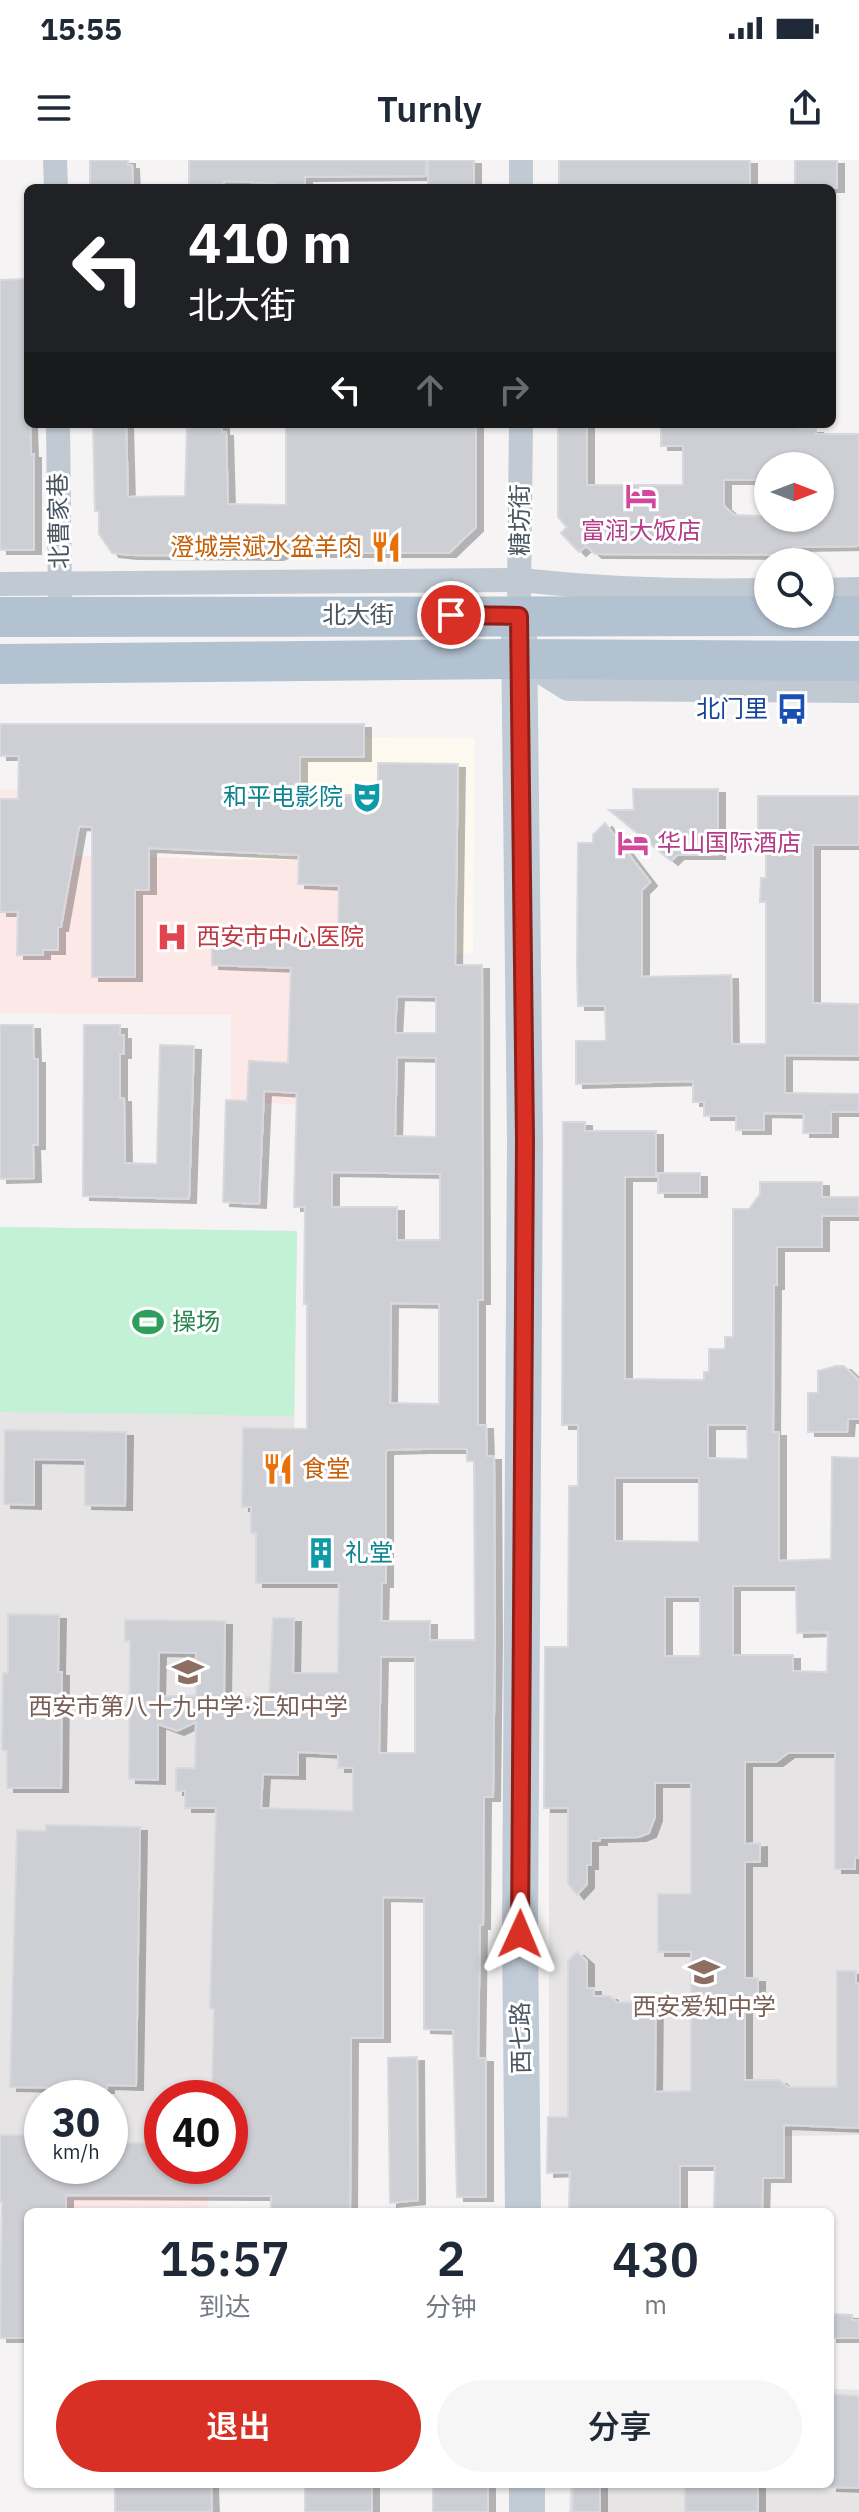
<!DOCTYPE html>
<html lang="zh">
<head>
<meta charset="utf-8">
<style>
  body { margin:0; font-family:"IBM Plex Sans","Noto Sans SC",sans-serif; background:#f6f6f7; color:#1f2937; height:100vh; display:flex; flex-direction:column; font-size:30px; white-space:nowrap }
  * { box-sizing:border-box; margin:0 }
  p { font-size:26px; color:#747a83 }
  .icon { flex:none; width:44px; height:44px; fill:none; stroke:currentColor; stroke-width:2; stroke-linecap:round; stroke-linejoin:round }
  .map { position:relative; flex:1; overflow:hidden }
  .sheet { position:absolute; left:24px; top:2048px; width:810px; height:280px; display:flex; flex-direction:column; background:#fff; border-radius:12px; box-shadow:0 2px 6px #0004 }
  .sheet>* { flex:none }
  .hud { position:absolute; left:24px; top:24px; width:812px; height:244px; border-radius:12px; box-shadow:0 2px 6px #0004; background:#202124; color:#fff; overflow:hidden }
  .needle { width:52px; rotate:90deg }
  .buttons { position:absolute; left:754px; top:292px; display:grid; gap:16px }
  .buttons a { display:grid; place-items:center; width:80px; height:80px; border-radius:50%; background:#fff; box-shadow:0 2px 6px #0004; font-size:40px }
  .speed { position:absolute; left:24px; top:1920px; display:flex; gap:16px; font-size:40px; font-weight:700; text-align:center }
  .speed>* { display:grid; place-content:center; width:104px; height:104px; border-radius:50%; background:#fff; box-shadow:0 2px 6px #0004; line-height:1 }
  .speed small { font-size:20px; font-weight:400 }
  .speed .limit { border:12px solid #d22; background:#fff; color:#111 }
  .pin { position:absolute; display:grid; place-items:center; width:68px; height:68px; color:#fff; margin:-34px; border:4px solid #fff; border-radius:50%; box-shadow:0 2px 8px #0007 }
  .me { position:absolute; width:88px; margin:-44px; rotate:1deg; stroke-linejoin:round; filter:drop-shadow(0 0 6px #0008) }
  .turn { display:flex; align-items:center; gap:28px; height:168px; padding:0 32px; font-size:36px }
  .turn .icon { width:104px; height:104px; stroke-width:2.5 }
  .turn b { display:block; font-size:56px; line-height:68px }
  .lanes { display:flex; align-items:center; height:76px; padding:0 32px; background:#0003; justify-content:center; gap:40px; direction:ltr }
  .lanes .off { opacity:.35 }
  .eta { display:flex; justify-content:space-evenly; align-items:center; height:136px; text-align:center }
  .eta b { font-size:48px; font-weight:600; line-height:56px }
  .button { display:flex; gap:16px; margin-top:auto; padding:16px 32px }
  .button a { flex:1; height:92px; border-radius:48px; background:#d93025; color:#fff; font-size:32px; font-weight:600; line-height:92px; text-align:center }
  .button a+a { background:#f6f6f7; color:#1f2937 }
  .status { display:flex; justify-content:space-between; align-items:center; height:56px; padding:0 40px; background:#fff; direction:ltr }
  .status svg { height:22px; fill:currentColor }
  header { display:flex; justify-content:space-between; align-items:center; height:104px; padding:0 32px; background:#fff; font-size:36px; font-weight:600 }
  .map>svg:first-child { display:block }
  .commercial { fill:#fdf9ef }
  .education { fill:#e6e4e5 }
  .medical { fill:#fce8e6 }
  .green { fill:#c3f1d5 }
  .building { fill:#cdcfd5; stroke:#d7d9de; stroke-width:2; fill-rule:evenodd; filter:url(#shadow) }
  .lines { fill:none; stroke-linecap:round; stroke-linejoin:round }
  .street { stroke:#c1cad2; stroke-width:24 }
  .secondary { stroke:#c1cbd6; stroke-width:36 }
  .primary { stroke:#b3c2d1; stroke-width:40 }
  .route-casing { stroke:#8d1f18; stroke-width:20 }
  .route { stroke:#d93025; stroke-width:14 }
  .labels { text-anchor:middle; stroke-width:6; stroke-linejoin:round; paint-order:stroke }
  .street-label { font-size:24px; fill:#4a5661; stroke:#fff }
  .hotel-label { font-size:24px; fill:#b23c85; stroke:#fff }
  .food-label { font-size:24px; fill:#c56008; stroke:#fff; text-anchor:end }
  .transit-label { font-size:24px; fill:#164399; stroke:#fff; text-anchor:end }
  .culture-label { font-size:24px; fill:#0d838f; stroke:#fff; text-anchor:end }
  .health-label { font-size:24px; fill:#be3a42; stroke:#fff; text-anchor:start }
  .leisure-label { font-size:24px; fill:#27864d; stroke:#fff; text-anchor:start }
  .education-label { font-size:24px; fill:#785e54; stroke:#fff }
</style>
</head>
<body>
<div class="status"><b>15:55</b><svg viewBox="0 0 49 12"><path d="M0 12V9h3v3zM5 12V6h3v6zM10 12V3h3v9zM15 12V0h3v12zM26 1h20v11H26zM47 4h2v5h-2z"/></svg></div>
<header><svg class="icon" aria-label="menu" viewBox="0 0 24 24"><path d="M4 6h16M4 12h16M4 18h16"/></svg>Turnly<svg class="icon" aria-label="share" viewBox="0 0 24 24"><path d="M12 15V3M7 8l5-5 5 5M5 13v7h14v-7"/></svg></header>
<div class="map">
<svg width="859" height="2352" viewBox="0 0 859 2352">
  <defs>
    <filter id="shadow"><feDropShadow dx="7" dy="4" stdDeviation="0" flood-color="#0004"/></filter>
  </defs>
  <rect width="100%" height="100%" fill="#f5f3f3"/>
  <polygon class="commercial" points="260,576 475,578 473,794 180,791 180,696 259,696"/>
  <g class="education">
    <polygon points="0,1067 297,1071 294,1278 377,1366 373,1660 230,1938 162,1938 162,1991 110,1990 110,1938 42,1938 42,1989 0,1988"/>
    <polygon points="629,1558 859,1563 859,1975 549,1979 549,1650 627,1650"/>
    <polygon points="830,2229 859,2230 859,2352 569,2352 570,2324 830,2324"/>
  </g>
  <g class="medical">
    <polygon points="0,630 70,630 71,696 344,701 344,947 231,941 231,855 0,853"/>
    <polygon points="0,1988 42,2006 210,2006 208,2051 28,2052 28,2141 0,2142"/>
  </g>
  <polygon class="green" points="0,1067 297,1071 294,1256 0,1252"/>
  <g class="building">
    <polygon points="90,0 128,0 128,5 132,5 133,28 90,28"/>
    <polygon points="189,0 426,0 426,16 305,17 305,28 274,28 274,23 224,21 224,26 220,28 189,28"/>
    <rect x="428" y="0" width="46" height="28"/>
    <rect x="559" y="0" width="191" height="28"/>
    <polygon points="798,0 837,0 837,28 798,28 798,24 795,24 795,1"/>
    <polygon points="26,119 28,264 30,264 31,294 34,294 34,390 0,390 0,120"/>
    <polygon points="93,264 126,264 128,337 185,336 187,269 190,269 190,264 222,264 222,272 226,272 228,344 286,345 286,264 476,264 476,367 449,393 285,393 276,396 130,395 112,393 99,374 99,351 95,351"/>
    <path d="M 558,264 L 587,264 L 587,325 L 683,325 L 683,286 L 661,286 L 661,264 L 799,264 L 799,269 L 816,269 L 816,274 L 859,274 L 859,386 L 793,387 L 793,392 L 789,392 L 789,395 L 595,394 L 586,386 L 579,392 L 561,373 L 567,367 L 558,357 ZM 768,306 L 820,306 L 820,358 L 734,355 L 724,346 L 724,320 L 768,320 Z"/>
    <path d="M 0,564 L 364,564 L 364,597 L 300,597 L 300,635 L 378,635 L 378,603 L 458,604 L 455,805 L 482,805 L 483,1140 L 478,1140 L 478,1265 L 486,1265 L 487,1296 L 494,1296 L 495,1476 L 493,1637 L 484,1637 L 483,1765 L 480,1765 L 478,1898 L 486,1898 L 486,2037 L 457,2037 L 453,1870 L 424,1869 L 424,1738 L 383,1737 L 383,1878 L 351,1878 L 350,2052 L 271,2052 L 271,2036 L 66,2035 L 66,2052 L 28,2052 L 28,2178 L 0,2178 L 2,2042 L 0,2042 L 0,1975 L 42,1975 L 42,2006 L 110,2006 L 110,1983 L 162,1983 L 162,2006 L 230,2006 L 230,1938 L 212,1938 L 214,1849 L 210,1848 L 216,1648 L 185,1648 L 185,1631 L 176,1631 L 176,1608 L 195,1608 L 196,1562 L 177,1571 L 158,1564 L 158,1620 L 129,1619 L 130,1481 L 125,1481 L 125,1460 L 225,1461 L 224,1536 L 269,1538 L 273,1458 L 294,1458 L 293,1513 L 338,1513 L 339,1423 L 256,1423 L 256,1373 L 251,1373 L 251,1347 L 242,1347 L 243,1268 L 307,1269 L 307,1144 L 304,1144 L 305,1047 L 294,1047 L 297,933 L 264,931 L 259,1044 L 223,1042 L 226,940 L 247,941 L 249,901 L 288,903 L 291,808 L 212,805 L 212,775 L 338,779 L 339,726 L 298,724 L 299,695 L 149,688 L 149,730 L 135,730 L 135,817 L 92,817 L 92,667 L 79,666 L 61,767 L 58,767 L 58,790 L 43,790 L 43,795 L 17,795 L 18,752 L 0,752 L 0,639 L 18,639 L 19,596 L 0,596 ZM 397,836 L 436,837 L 436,873 L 395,873 ZM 397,897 L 436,898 L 436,977 L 395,976 ZM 332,1012 L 440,1014 L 440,1080 L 397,1080 L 397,1047 L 332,1047 ZM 391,1143 L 439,1144 L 439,1244 L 390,1243 ZM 423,1289 L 467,1289 L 467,1301 L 474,1301 L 475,1480 L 430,1480 L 430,1461 L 381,1461 L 382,1423 L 386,1423 L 386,1292 L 387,1290 ZM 159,1492 L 196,1493 L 196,1536 L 158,1536 ZM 381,1497 L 415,1497 L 415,1593 L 379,1593 ZM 298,1592 L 338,1594 L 338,1608 L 353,1608 L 353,1651 L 261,1648 L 263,1614 L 298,1615 Z"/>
    <polygon points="633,629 718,629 718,695 677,695 671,701 609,650 634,650"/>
    <polygon points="758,636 859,636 859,685 813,685 813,843 859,844 859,896 785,895 785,933 859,934 859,952 831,952 831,973 803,973 804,954 764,953 764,970 736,970 736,956 704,956 704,942 693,942 693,921 576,924 576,881 606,881 605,846 578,846 577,806 578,683 593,683 593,675 605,663 650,722 642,730 642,817 731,815 732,884 766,884 766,742 760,742 761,718 766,718 766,685 758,685"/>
    <polygon points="0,865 33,865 34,899 38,899 38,985 33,985 34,1018 0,1019"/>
    <polygon points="84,865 120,865 120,875 124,875 124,894 120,894 120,938 124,938 125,1003 157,1004 160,885 194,886 189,1039 83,1036"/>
    <path d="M 563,962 L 585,962 L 585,971 L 656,971 L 656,1017 L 625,1017 L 625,1219 L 704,1220 L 704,1212 L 709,1212 L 709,1189 L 725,1189 L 725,1177 L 733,1177 L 733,1049 L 749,1049 L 760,1034 L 760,1022 L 822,1022 L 822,1037 L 859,1037 L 859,1056 L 822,1056 L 822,1087 L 777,1087 L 777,1125 L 774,1125 L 773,1272 L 779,1272 L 779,1401 L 831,1399 L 832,1297 L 859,1298 L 859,1698 L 855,1698 L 855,1709 L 835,1709 L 835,1593 L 788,1593 L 776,1602 L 745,1602 L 745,1684 L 760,1683 L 760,1702 L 745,1702 L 745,1818 L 758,1818 L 758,1838 L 745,1838 L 745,1920 L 779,1920 L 788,1927 L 837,1927 L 837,1811 L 856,1811 L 856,1823 L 859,1823 L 859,1968 L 784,1965 L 784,2018 L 763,2018 L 762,2052 L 714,2052 L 715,2006 L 680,2006 L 680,2050 L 569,2052 L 570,2012 L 547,2013 L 548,1957 L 568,1957 L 568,1801 L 577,1792 L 587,1801 L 587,1828 L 594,1828 L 594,1836 L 610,1836 L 616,1842 L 644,1843 L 656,1833 L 655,1932 L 691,1931 L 691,1792 L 658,1792 L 658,1734 L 691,1734 L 691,1623 L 655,1623 L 655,1657 L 649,1673 L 639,1677 L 600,1678 L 600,1681 L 591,1681 L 591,1705 L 587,1705 L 587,1724 L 577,1735 L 568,1724 L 568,1648 L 544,1648 L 545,1487 L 568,1487 L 569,1326 L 578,1326 L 578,1265 L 562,1265 ZM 708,1265 L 747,1265 L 748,1299 L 708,1298 ZM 615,1318 L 699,1318 L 699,1382 L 615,1381 ZM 733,1426 L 796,1426 L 797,1473 L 828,1472 L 827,1512 L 793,1511 L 793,1495 L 733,1495 ZM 665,1437 L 700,1437 L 700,1496 L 665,1496 Z"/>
    <rect x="658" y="1013" width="42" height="20"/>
    <polygon points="836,1206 844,1206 859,1221 859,1259 848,1259 847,1272 808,1272 808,1233 818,1233 818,1211"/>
    <polygon points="5,1270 126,1272 125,1346 85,1345 85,1300 34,1299 34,1345 4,1344"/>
    <polygon points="8,1454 59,1455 58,1512 62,1512 61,1628 7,1628 7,1591 2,1590 3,1513 8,1513"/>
    <polygon points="46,1665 140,1667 136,1926 107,1925 107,1929 10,1927 17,1670 46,1671"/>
    <polygon points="417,1897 418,2040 390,2043 388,1898"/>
    <polygon points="830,2154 852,2155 852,2160 859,2160 859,2178 830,2178"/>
    <polygon points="830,2234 859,2236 859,2328 830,2327"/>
    <polygon points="170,2324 211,2324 212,2352 115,2352 115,2326 170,2327"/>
    <rect x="305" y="2324" width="67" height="28"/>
    <rect x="433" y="2324" width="55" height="28"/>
    <polygon points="573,2324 600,2324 600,2352 572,2352"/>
    <rect x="685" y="2324" width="73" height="28"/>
  </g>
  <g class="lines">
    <g class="street">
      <polyline points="55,0 56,28"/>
      <polyline points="521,28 521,0"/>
      <polyline points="58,264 60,438"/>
      <path d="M 0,424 L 520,420 C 603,429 685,432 768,430"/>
      <polyline points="820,430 859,429"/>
      <polyline points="519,434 521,264"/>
      <polyline points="525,502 568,529 859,531"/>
    </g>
    <g class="secondary">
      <polyline points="519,470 525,981 520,1774 523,2052"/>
      <polyline points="527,2324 527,2352"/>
    </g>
    <g class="primary">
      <polyline points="0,457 859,456"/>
      <polyline points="0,504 519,499 859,501"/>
    </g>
  </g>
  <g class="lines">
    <defs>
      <polyline id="route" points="451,455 519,456 525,981 520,1774"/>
    </defs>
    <use href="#route" class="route-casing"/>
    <use href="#route" class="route"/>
  </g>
  <defs>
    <symbol id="hotel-bare" viewBox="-9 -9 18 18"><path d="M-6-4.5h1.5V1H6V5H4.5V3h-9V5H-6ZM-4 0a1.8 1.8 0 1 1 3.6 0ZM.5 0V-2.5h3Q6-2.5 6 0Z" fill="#d1479c" stroke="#fff" stroke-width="2.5" paint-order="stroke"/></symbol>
    <symbol id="restaurant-bare" viewBox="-9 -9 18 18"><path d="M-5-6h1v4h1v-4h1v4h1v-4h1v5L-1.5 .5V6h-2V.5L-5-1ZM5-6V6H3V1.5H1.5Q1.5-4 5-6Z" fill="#e8710a" stroke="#fff" stroke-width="2.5" paint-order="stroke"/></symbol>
    <symbol id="bus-bare" viewBox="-9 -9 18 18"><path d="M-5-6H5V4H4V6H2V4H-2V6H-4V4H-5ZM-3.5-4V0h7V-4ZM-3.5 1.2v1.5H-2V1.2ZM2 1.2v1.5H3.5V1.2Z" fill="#1a4fb4" stroke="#fff" stroke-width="2.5" paint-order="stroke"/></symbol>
    <symbol id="theatre-bare" viewBox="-9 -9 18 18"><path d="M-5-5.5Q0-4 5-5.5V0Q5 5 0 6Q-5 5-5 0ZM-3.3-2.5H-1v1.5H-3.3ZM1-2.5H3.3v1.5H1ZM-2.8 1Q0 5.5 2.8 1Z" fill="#0f9aa8" stroke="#fff" stroke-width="2.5" paint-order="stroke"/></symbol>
    <symbol id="hospital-bare" viewBox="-9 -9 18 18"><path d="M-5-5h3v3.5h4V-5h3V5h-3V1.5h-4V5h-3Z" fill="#e0444e" stroke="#fff" stroke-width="2.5" paint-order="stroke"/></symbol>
    <symbol id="stadium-bare" viewBox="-9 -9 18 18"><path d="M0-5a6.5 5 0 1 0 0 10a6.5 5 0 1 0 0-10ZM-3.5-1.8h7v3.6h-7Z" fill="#2e9e5b" stroke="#fff" stroke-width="2.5" paint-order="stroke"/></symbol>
    <symbol id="building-bare" viewBox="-9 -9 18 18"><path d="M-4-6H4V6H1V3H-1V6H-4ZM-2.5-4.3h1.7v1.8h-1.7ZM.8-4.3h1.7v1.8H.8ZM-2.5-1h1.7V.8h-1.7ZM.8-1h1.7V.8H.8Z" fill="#0f9aa8" stroke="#fff" stroke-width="2.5" paint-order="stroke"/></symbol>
    <symbol id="school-bare" viewBox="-9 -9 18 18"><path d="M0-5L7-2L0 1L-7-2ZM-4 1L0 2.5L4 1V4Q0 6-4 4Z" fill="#8d6e63" stroke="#fff" stroke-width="2.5" paint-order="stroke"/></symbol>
  </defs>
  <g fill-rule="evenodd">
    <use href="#hotel-bare" x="619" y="314" width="44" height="44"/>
    <use href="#restaurant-bare" x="364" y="365" width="44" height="44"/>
    <use href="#bus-bare" x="770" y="527" width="44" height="44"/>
    <use href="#theatre-bare" x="345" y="615" width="44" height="44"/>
    <use href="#hotel-bare" x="611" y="661" width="44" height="44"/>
    <use href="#hospital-bare" x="150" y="755" width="44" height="44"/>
    <use href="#stadium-bare" x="126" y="1140" width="44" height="44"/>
    <use href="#restaurant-bare" x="256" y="1287" width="44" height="44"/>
    <use href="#building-bare" x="299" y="1371" width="44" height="44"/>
    <use href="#school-bare" x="166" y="1490" width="44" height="44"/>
    <use href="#school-bare" x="682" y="1790" width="44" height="44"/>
  </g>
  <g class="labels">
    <g class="street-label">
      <text transform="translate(520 360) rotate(-90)" y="8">糖坊街</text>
      <text transform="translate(59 361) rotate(-91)" y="8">北曹家巷</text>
      <text x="358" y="463">北大街</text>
      <text transform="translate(521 1878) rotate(-91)" y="8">西七路</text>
    </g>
    <g class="hotel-label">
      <text x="641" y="379">富润大饭店</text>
      <text x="657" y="691" text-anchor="start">华山国际酒店</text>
    </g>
    <g class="food-label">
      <text x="362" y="395">澄城崇斌水盆羊肉</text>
      <text x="302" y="1317" text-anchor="start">食堂</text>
    </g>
    <g class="transit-label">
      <text x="768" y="557">北门里</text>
    </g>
    <g class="culture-label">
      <text x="343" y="645">和平电影院</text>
      <text x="345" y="1401" text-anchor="start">礼堂</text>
    </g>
    <g class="health-label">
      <text x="196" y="785">西安市中心医院</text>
    </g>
    <g class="leisure-label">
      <text x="172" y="1170">操场</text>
    </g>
    <g class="education-label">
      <text x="188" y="1555">西安市第八十九中学·汇知中学</text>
      <text x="704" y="1855">西安爱知中学</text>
    </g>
  </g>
</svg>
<div class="buttons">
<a><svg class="needle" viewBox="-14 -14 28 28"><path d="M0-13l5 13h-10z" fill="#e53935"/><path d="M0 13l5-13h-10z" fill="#747a83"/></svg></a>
<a><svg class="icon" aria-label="search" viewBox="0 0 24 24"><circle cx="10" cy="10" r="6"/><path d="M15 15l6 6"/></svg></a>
</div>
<div class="speed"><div>30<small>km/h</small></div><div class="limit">40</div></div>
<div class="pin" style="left:451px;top:455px;background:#d93025"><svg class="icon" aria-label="arrive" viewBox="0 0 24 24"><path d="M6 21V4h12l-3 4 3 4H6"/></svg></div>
<svg class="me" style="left:520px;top:1774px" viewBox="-20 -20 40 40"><path d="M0-17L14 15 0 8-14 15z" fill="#d93025" stroke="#fff" stroke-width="4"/></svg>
<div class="hud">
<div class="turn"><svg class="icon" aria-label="left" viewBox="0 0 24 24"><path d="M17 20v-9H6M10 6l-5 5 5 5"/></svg><div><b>410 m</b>北大街</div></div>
<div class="lanes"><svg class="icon" aria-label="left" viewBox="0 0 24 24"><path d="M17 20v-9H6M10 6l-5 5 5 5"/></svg><svg class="icon off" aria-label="ahead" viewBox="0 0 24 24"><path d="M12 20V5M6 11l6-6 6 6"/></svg><svg class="icon off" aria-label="right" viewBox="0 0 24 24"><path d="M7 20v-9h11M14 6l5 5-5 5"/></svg></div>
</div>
<section class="sheet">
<div class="eta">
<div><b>15:57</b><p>到达</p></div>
<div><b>2</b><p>分钟</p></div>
<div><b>430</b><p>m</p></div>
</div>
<div class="button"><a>退出</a><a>分享</a></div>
</section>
</div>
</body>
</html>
